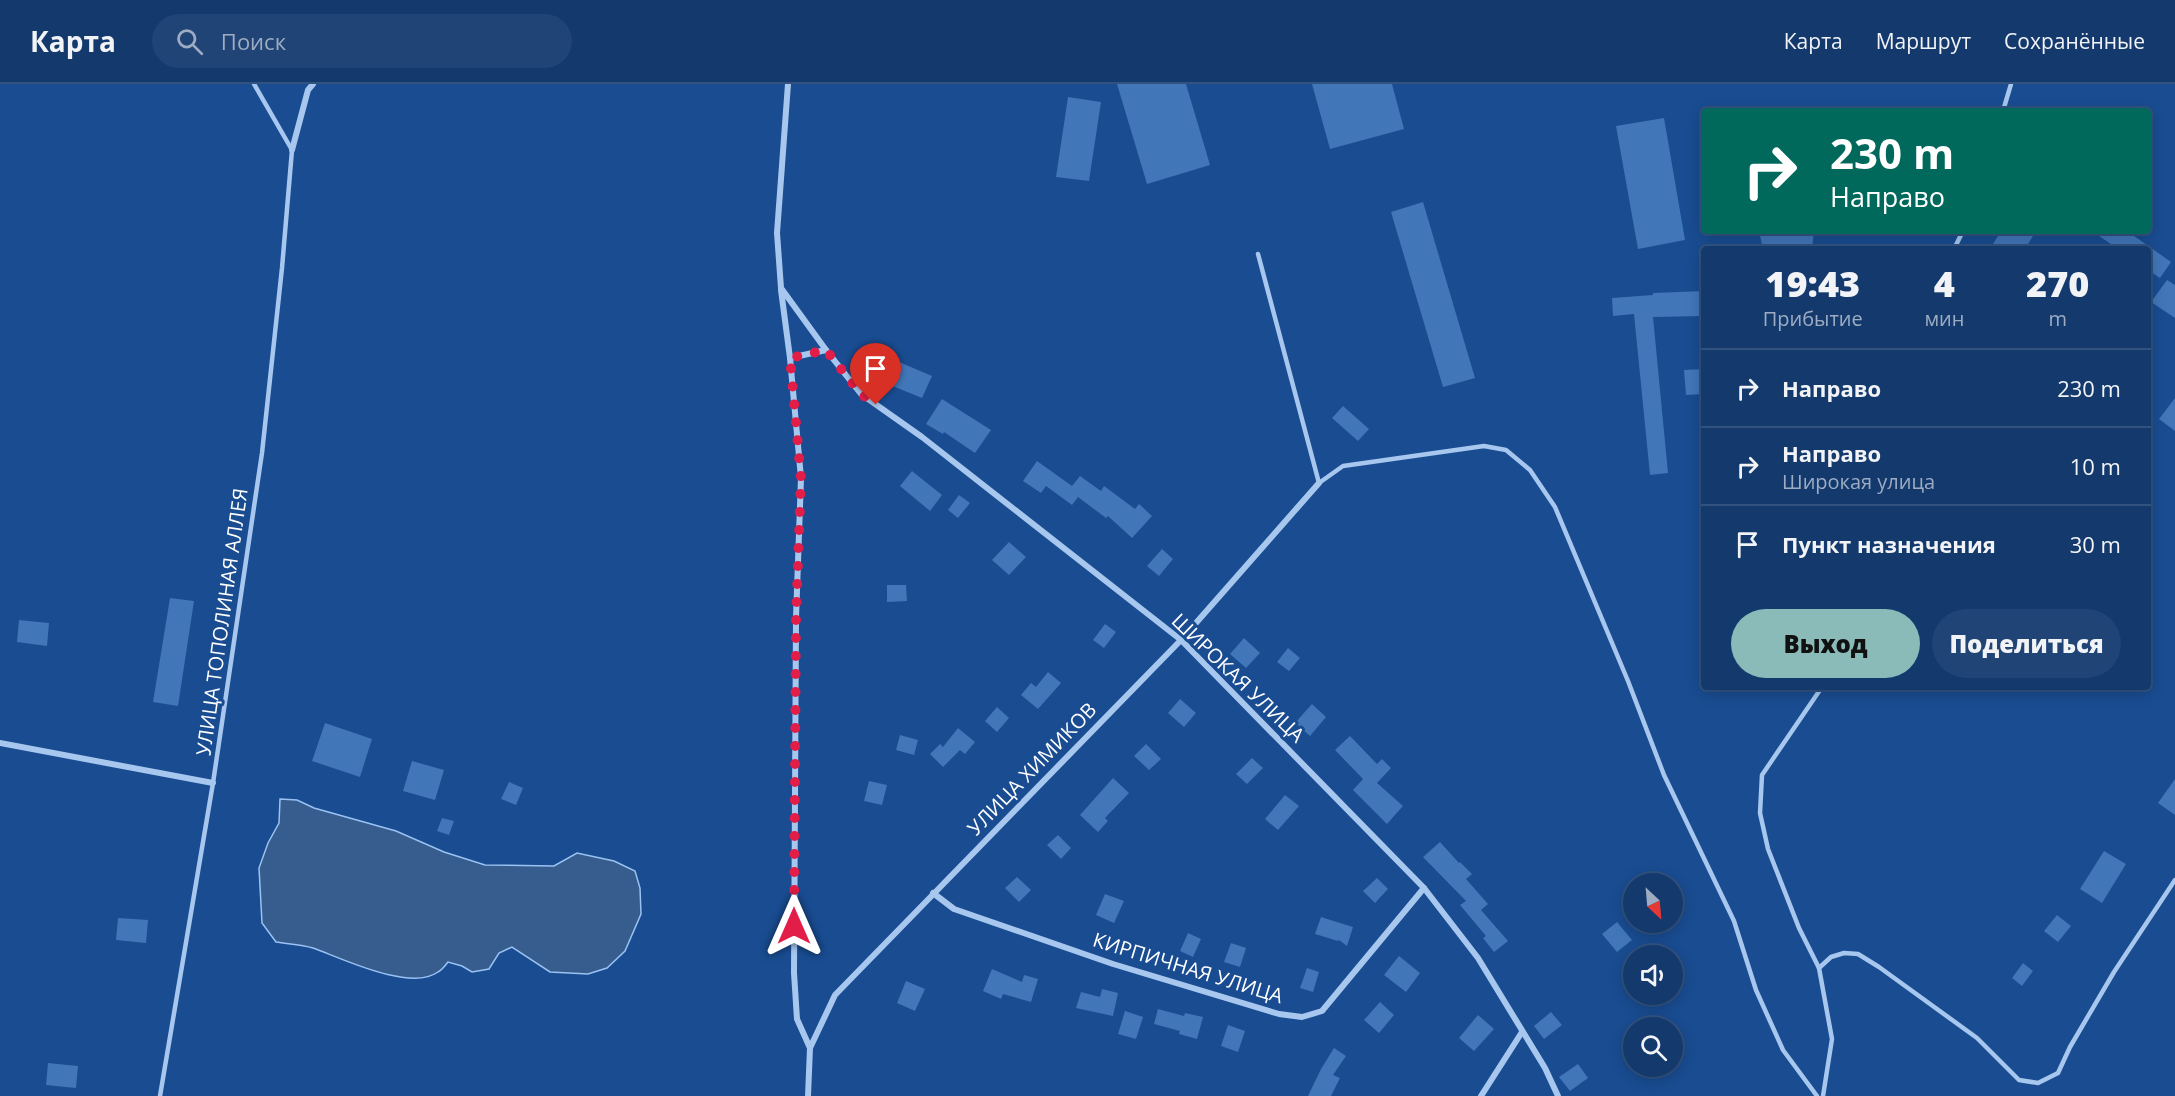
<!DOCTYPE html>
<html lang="ru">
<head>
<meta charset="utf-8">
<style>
  body { margin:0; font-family:"Open Sans",sans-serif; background:#204475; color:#f1f3f6; height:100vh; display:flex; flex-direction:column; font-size:22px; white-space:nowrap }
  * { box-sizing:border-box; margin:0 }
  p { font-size:20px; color:#9dacc2 }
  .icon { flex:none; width:33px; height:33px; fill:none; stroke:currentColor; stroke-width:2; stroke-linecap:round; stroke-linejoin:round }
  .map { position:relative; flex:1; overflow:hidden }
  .drawer { position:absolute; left:1701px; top:162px; width:450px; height:444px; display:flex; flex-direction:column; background:#13396d; border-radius:6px; box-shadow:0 3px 15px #0003,0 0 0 2px #325380 }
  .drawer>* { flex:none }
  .guide { position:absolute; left:1701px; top:24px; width:450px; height:126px; border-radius:6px; box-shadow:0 3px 15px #0003,0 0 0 2px #325380; background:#00695c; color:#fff; overflow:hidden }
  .needle { width:39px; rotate:154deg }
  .buttons { position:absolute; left:1623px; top:789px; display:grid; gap:12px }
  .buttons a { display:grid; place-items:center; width:60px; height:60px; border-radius:50%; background:#13396d; box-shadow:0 3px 15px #0003,0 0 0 2px #325380; font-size:30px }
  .pin { position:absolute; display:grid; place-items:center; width:51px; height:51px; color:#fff; margin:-62px -26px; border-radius:50% 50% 50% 0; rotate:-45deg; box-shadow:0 0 6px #0007 }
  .pin .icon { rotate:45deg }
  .me { position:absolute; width:66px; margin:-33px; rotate:0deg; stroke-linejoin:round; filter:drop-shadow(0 0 4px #0008) }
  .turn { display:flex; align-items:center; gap:21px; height:126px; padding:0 30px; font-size:27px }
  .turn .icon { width:78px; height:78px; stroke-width:2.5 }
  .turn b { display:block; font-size:42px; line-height:51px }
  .eta { display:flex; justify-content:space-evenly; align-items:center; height:102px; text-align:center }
  .eta b { font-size:36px; font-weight:800; line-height:42px }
  .cta { display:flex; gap:12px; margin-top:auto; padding:12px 30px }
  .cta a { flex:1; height:69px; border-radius:36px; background:#8bbbb9; color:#111; font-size:24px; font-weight:800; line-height:69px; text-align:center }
  .cta a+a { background:#204475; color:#f1f3f6 }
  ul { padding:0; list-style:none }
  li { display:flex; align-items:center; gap:18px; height:78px; padding:0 30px; border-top:2px solid #325380 }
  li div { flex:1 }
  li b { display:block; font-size:22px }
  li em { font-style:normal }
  header { display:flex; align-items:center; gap:36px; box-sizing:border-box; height:84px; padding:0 30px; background:#13396d; border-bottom:2px solid #325380 }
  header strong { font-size:28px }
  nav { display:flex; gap:33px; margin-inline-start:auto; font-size:21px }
  .search { width:420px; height:54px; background:#204475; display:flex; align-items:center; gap:15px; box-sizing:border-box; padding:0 21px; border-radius:33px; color:#9dacc2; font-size:22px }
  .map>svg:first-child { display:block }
  .water { fill:#375d8f; stroke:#9ac2f2; stroke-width:1.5 }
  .building { fill:#4176b9 }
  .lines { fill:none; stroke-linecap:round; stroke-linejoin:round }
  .lane { stroke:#a7c7ef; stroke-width:4.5 }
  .street { stroke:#a7c7ef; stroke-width:6 }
  .route { stroke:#e11d48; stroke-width:10; stroke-dasharray:0 18 }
  .labels { text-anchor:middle; stroke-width:6; stroke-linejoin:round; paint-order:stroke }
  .street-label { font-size:20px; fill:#fff; stroke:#194c91 }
</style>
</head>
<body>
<header>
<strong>Карта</strong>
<div class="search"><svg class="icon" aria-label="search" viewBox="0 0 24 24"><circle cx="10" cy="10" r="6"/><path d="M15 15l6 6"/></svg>Поиск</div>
<nav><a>Карта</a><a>Маршрут</a><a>Сохранённые</a></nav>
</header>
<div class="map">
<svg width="2175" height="1012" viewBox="0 0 2175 1012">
  <rect width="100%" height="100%" fill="#194c91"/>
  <path class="water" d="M 280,715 L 297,716 L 314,724 L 396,747 L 444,768 L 485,781 L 554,782 L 577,769 L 614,777 L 635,787 L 640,804 L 641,830 L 625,867 L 607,884 L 588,890 L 550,888 L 512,863 L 499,869 L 489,885 L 472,888 L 462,882 L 448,878 C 445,882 442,886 438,888 C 410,908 341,874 313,864 C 301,860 287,860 276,858 L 262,839 L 259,784 L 268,759 L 279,739 Z"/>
  <g class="building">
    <polygon points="1117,0 1186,0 1210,81 1147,100"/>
    <polygon points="1312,0 1392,0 1404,45 1330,65"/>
    <polygon points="1068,13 1101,18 1089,97 1056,93"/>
    <polygon points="1664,34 1685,156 1638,165 1616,42"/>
    <polygon points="1423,118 1475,294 1443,303 1391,128"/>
    <polygon points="1759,147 1814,147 1812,165 1763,165"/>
    <polygon points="2001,147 2036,147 2025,165 1990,165"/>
    <polygon points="2092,147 2127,147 2171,178 2160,194 2148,186 2148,165 2118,165"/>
    <polygon points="2167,196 2175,201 2175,234 2151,218"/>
    <polygon points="1704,207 1704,232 1653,233 1668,389 1650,391 1634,230 1613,232 1612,214 1653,211 1653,209"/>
    <polygon points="878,269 932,292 922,314 868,292"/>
    <polygon points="1704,285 1704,310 1686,311 1684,286"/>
    <polygon points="2175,314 2175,347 2159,335"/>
    <polygon points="942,315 991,346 975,369 944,348 943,350 926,340"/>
    <polygon points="1343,322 1369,345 1358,357 1332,334"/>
    <polygon points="1037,377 1072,402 1080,392 1101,407 1104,402 1135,425 1139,420 1152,432 1132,454 1108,432 1106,434 1078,413 1072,421 1046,402 1041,409 1023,397"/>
    <polygon points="912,387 942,411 930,427 900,402"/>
    <polygon points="959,411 970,419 958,434 948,426"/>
    <polygon points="1009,458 1026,473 1009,491 992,476"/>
    <polygon points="1162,465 1173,475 1159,492 1147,482"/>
    <polygon points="887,501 906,501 907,517 887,518"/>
    <polygon points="170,514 194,517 178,622 153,618"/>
    <polygon points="19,536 49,539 47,562 17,558"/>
    <polygon points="1105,540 1116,548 1104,564 1093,556"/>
    <polygon points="1244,554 1260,569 1246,584 1230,570"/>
    <polygon points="1288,564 1300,574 1289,587 1277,578"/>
    <polygon points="1048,588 1061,599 1038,625 1021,611 1031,599 1036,603"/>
    <polygon points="1180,615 1196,629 1184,643 1168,629"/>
    <polygon points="1312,620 1326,633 1310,652 1295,639"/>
    <polygon points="997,623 1009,634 997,648 985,637"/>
    <polygon points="325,639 372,655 360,693 312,677"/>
    <polygon points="958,644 975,658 965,670 960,666 943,683 930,670 940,660 943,663"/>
    <polygon points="900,651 918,656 914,671 896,666"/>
    <polygon points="1350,652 1377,680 1382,675 1391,684 1377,699 1403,722 1387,740 1353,706 1363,695 1335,666"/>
    <polygon points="1146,660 1161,675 1149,686 1134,672"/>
    <polygon points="1252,674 1263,684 1247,700 1236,690"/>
    <polygon points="412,677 444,686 435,716 403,707"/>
    <polygon points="1113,694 1129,709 1105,734 1108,737 1098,748 1080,731"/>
    <polygon points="2175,695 2175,731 2158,719"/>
    <polygon points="869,697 887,701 882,721 864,717"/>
    <polygon points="509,698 523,704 516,721 501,715"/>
    <polygon points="1285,711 1299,722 1278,746 1265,735"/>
    <polygon points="442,734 454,737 449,751 437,747"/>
    <polygon points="1058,751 1071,764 1061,775 1047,761"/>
    <polygon points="1440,758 1459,779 1460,778 1472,790 1466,795 1488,820 1481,826 1508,857 1494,868 1483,854 1486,852 1460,821 1466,817 1423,773"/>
    <polygon points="2104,767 2126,780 2102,819 2080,805"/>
    <polygon points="1017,793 1031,806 1019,818 1005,804"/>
    <polygon points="1377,794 1388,805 1375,819 1363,807"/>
    <polygon points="1105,810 1124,817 1114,839 1096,831"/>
    <polygon points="2057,831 2071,842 2058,858 2044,847"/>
    <polygon points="1321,833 1353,843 1347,862 1339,856 1338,857 1315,850"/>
    <polygon points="118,834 148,836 146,859 116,856"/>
    <polygon points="1617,838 1632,856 1617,868 1602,850"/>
    <polygon points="1188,849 1201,855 1193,873 1180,867"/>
    <polygon points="1231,859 1246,864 1240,883 1224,878"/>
    <polygon points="1399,872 1420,889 1406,908 1384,891"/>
    <polygon points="2023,879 2033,887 2022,902 2012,894"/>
    <polygon points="1307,884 1319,888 1313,908 1300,904"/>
    <polygon points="992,885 1022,898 1024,891 1038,895 1031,918 1003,910 1001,915 983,907"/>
    <polygon points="906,897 925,905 915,927 897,919"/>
    <polygon points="1102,905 1118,909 1113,932 1076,924 1081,908 1100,913"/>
    <polygon points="1380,918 1394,931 1379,949 1364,936"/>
    <polygon points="1158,925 1184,932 1185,929 1203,933 1197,955 1179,950 1180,947 1154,940"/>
    <polygon points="1125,927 1143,933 1136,955 1118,950"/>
    <polygon points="1551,928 1562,941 1544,955 1534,942"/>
    <polygon points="1478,931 1494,945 1474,967 1459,954"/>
    <polygon points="1228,941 1245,947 1238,968 1221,962"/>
    <polygon points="1334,964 1346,972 1333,991 1340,994 1331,1012 1308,1012 1321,985"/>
    <polygon points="48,979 78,982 76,1004 46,1001"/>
    <polygon points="1578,980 1588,994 1570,1007 1559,993"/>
  </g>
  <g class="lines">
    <g class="lane">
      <polyline points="2003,27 2011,0"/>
      <polyline points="1954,165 1963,147"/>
      <polyline points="1258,170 1319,399 1343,382 1484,362 1506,366 1530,386 1555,423 1628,597 1664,691 1734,837 1756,906 1783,966 1817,1012"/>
      <polyline points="1822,603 1762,691 1760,729 1768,765 1799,844 1819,884 1832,955 1823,1012"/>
      <polyline points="1819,884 1831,873 1844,869 1858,870 1879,883 1977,954 2019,996 2038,999 2058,989 2070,963 2114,888 2175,796"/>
      <polyline points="160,1012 213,699 262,369 282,184 292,66 254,0"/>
    </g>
    <g class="street">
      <polyline points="788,0 777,149 781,204 826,266 861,310 922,353 1181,556 1424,804 1478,874 1545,984 1558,1012"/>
      <polyline points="292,66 308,6 313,0"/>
      <polyline points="781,206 790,274"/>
      <polyline points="0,659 213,699"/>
      <polyline points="933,809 954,825 1113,880 1279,930 1302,933 1322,927 1424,804"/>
      <polyline points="810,964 797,935 794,889 796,534 801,394 790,274 826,266"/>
      <polyline points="808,1012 810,964 835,911 1181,556 1319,399"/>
      <polyline points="1481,1012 1522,948"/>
    </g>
  </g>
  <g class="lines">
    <polyline class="route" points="794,842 796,534 801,394 790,274 826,266 861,310 876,321"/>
  </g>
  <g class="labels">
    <g class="street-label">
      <text transform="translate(222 538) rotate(-82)" y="7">УЛИЦА ТОПОЛИНАЯ АЛЛЕЯ</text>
      <text transform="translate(1238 594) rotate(44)" y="7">ШИРОКАЯ УЛИЦА</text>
      <text transform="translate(1032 685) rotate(-46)" y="7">УЛИЦА ХИМИКОВ</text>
      <text transform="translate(1188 884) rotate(17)" y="7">КИРПИЧНАЯ УЛИЦА</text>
    </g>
  </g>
</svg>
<div class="buttons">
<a><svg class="needle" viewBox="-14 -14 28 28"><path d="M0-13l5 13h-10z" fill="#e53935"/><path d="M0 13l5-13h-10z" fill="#9dacc2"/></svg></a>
<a><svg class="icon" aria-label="sound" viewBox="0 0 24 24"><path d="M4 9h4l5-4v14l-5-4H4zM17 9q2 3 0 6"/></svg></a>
<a><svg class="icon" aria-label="search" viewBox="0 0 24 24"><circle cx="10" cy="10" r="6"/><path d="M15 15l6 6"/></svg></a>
</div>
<div class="pin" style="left:876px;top:321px;background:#d93025"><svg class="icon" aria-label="arrive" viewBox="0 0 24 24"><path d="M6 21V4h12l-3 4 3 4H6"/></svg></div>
<svg class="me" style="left:794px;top:842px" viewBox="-20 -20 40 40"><path d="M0-17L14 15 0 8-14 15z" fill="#e11d48" stroke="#fff" stroke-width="4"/></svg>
<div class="guide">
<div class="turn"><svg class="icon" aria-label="right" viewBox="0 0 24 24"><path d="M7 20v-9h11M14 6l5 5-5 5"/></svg><div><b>230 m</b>Направо</div></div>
</div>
<section class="drawer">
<div class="eta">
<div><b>19:43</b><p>Прибытие</p></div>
<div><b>4</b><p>мин</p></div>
<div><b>270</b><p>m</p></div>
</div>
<ul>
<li><svg class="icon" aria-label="right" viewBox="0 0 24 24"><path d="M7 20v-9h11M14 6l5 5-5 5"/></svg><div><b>Направо</b></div><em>230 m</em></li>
<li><svg class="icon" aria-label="right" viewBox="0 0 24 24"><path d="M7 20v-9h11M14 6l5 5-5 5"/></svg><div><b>Направо</b><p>Широкая улица</p></div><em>10 m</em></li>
<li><svg class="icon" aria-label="arrive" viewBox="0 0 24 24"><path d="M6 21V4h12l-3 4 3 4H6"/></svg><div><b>Пункт назначения</b></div><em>30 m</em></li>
</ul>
<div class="cta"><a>Выход</a><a>Поделиться</a></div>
</section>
</div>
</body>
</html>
